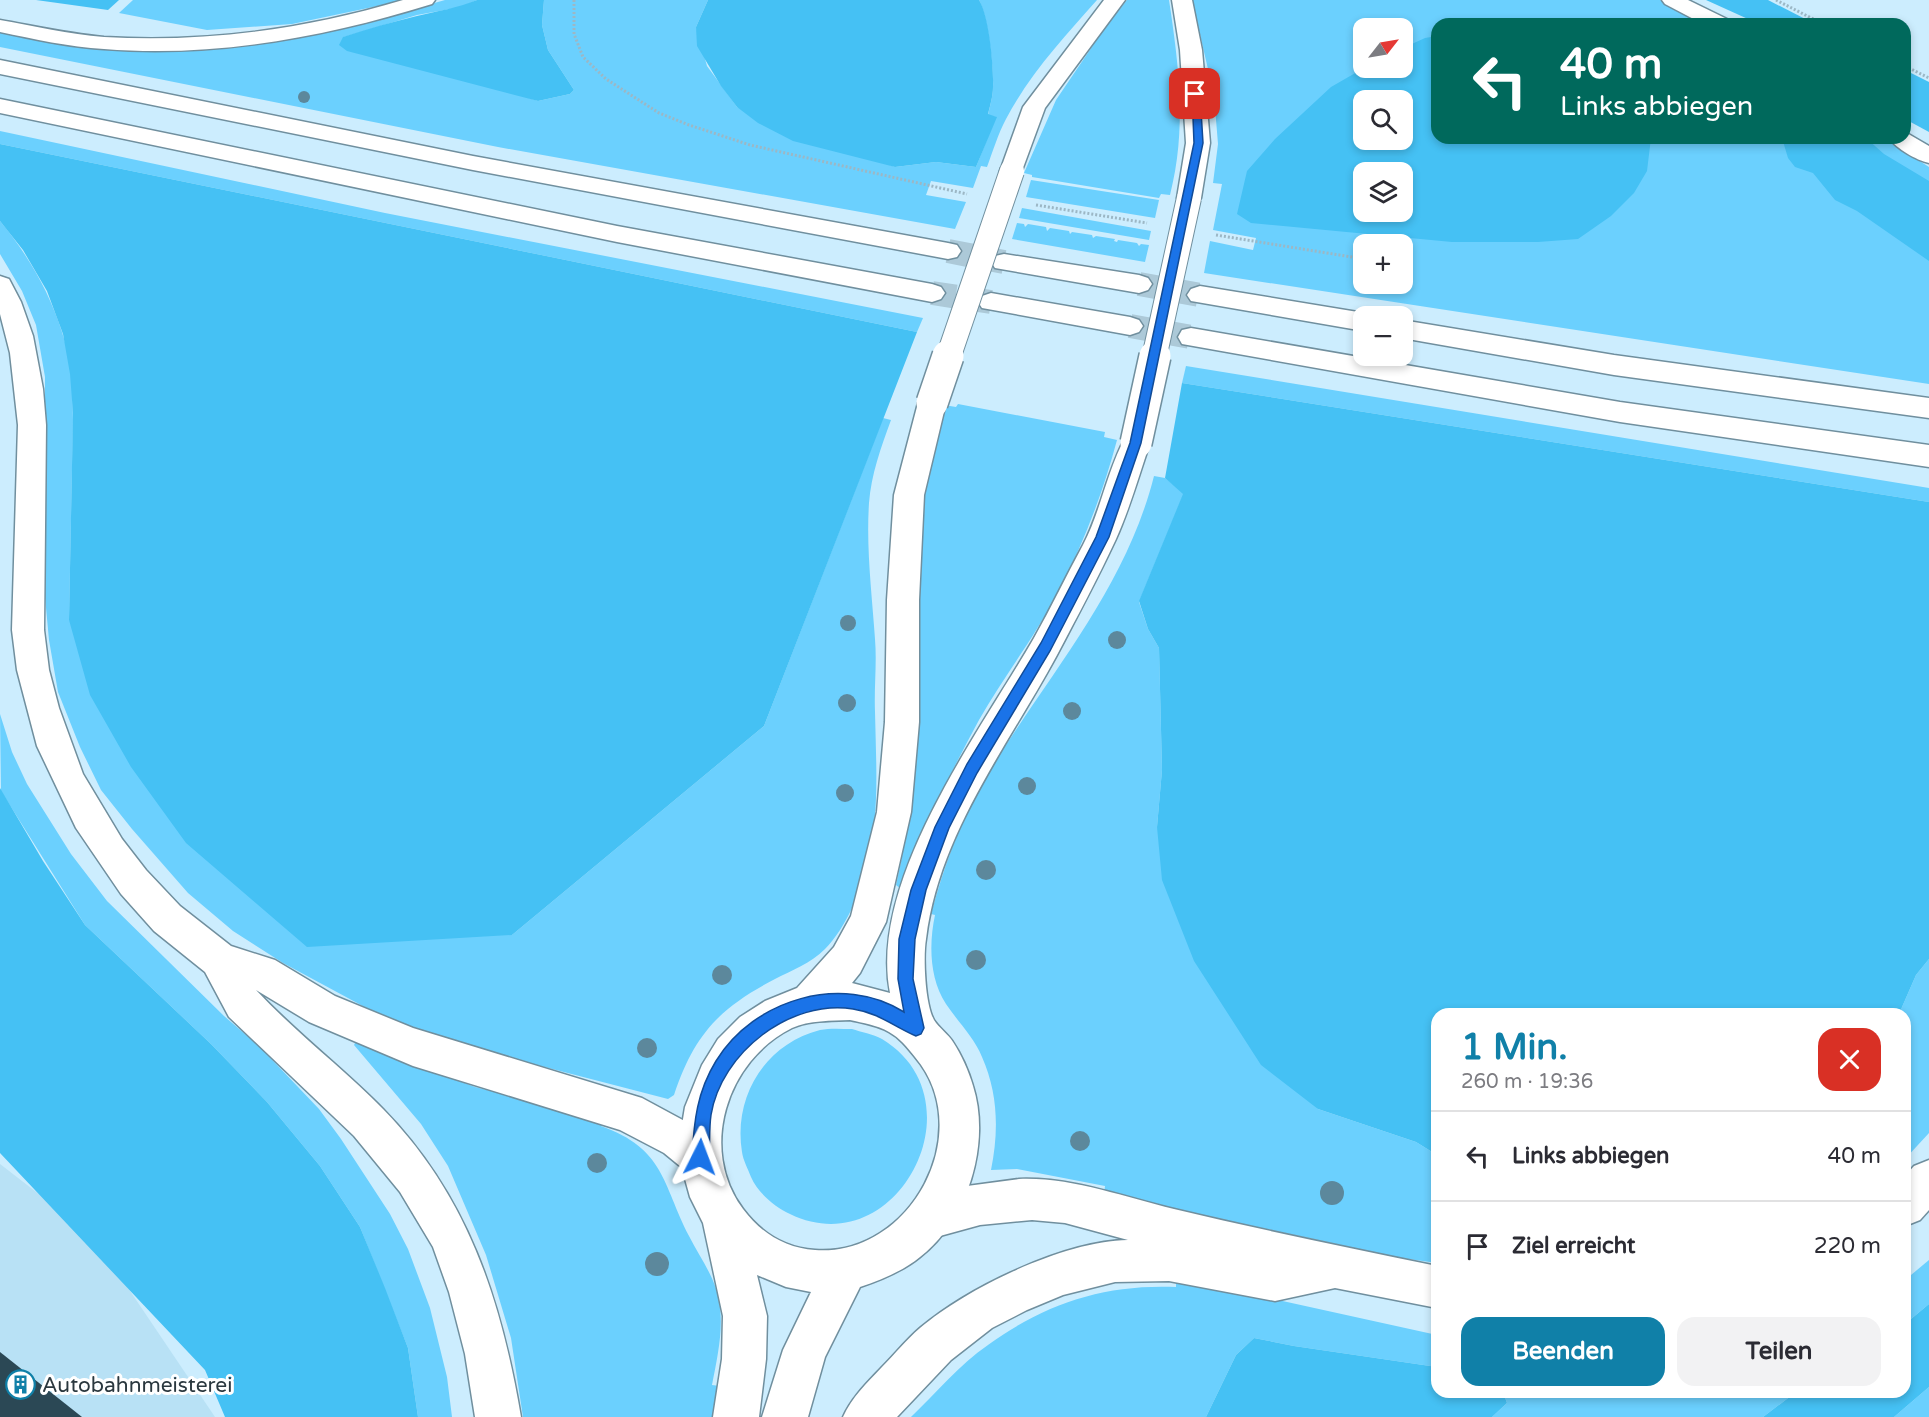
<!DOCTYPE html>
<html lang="de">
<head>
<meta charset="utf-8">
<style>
  body { margin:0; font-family:"Varela Round",sans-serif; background:#f2f2f3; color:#2b2b33; height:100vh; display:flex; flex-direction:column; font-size:22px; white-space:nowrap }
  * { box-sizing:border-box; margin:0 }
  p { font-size:20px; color:#7c7c81 }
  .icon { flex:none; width:33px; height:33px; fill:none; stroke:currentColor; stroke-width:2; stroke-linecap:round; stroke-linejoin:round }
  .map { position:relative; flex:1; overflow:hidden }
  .details { position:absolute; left:1431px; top:1008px; width:480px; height:390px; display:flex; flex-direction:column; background:#fff; border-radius:18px; box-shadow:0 3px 9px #0003 }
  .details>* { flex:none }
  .hud { position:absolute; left:1431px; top:18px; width:480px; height:126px; border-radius:18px; box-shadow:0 3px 9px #0003; background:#00695c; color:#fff; overflow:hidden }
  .needle { width:39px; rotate:59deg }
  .controls { position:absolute; left:1353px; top:18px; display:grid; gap:12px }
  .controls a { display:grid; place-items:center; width:60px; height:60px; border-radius:12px; background:#fff; box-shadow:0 3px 9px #0003; font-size:30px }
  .pin { position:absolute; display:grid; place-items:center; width:51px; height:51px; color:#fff; margin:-26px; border-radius:12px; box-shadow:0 3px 9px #0006 }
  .me { position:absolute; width:66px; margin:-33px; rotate:3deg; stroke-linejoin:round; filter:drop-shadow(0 0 4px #0008) }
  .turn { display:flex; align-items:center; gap:21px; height:126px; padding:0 30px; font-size:27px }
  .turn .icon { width:78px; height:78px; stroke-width:2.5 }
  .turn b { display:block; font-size:42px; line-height:51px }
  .round { display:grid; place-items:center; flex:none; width:63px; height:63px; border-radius:18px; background:#f2f2f3 }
  .overview { display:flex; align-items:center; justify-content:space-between; height:102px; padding:0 30px }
  h1 { font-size:36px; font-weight:800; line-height:45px; color:#1080a8 }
  .cta { display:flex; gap:12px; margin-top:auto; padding:12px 30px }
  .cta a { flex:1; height:69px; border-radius:18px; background:#1080a8; color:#fff; font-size:24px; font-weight:800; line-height:69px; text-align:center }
  .cta a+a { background:#f2f2f3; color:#2b2b33 }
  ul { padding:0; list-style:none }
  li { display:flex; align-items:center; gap:18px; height:90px; padding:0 30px; border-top:2px solid #e1e1e2 }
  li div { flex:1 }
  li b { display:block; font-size:22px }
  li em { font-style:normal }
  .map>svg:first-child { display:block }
  .built { fill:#b8e1f5 }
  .green { fill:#6bd0fe; fill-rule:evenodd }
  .forest { fill:#45c1f4; fill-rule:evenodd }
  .building { fill:#2b4855 }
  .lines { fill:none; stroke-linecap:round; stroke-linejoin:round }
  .motorway-tunnel { stroke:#acc9d8; stroke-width:24; stroke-dasharray:24 12; stroke-linecap:butt }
  .primary-casing { stroke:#708f9e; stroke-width:3 }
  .motorway-casing { stroke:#708f9e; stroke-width:3 }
  .path { stroke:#9cb7c5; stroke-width:3; stroke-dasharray:2 2; stroke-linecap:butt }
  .primary { fill:#fff; fill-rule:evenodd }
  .motorway { fill:#fff; fill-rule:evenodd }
  .primary-bridge-far1-casing { stroke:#708f9e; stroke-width:26; stroke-linecap:butt }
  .primary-bridge-casing { stroke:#708f9e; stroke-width:34; stroke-linecap:butt }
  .primary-bridge-far1 { stroke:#fff; stroke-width:24 }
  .primary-bridge { stroke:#fff; stroke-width:31 }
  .tree { fill:#5c889c }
  .route { fill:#1a73e8; stroke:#114b97; stroke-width:1.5 }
  .labels { text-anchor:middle; stroke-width:6; stroke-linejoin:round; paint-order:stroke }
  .near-poi-label { font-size:21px; fill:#2b383f; stroke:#fff; text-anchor:start }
</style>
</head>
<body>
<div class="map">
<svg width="1929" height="1417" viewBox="0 0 1929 1417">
  <rect width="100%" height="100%" fill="#ccedfe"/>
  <polygon class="built" points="0,1164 93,1236 215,1417 0,1417"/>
  <g class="green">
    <polygon points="133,0 406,0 292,24 207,30 119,13"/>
    <path d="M 445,0 L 477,0 L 461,7 L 417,15 L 344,37 L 538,101 L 570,94 L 574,90 L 548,50 L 542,25 L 544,0 L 708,0 L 696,27 L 707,66 L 737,107 L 895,167 L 936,162 L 976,167 L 996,117 L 988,115 C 990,106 993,96 993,87 C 994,69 988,15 979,0 L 1097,0 C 1064,37 1029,75 1006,119 C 998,134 993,151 987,167 L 981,166 L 973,188 L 931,181 L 926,195 L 966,202 L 955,229 L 498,147 L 0,47 L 0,32 L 60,43 L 288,39 L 364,23 Z"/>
    <path d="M 1127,0 L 1169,0 C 1179,66 1187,130 1170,195 L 1161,194 L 1159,198 L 1032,177 L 1032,175 L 1024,173 L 1056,100 L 1102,32 Z"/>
    <path d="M 1192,0 L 1660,0 L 1708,24 L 1437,24 L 1437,138 L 1884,138 L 1929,167 L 1929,384 L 1204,273 L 1210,241 L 1253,250 L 1256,238 L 1213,230 L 1222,184 L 1213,183 L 1218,144 L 1214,95 ZM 1364,28 L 1402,28 L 1402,68 L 1364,68 ZM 1364,100 L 1402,100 L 1402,140 L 1364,140 ZM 1364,172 L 1402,172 L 1402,212 L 1364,212 ZM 1364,244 L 1402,244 L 1402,284 L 1364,284 Z"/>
    <polygon points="0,131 385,213 923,318 917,332 0,144"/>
    <polygon points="1031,180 1159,200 1155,218 1026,197"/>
    <polygon points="1022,208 1151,231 1149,240 1019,218"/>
    <path d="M 0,221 C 28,255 49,291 62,332 C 76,375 73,424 72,469 C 71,519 70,570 69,620 L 512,935 L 764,726 L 883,418 L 891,420 C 881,447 871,475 869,503 C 866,549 872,594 875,639 C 877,663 874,688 875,712 C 876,763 880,815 867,865 C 860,893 846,928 825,949 C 810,964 792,970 775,979 C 719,1008 694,1035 674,1095 L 668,1099 L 452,1043 L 385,1018 L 283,963 L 233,931 L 188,893 L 132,829 L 101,790 L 80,747 L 58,692 L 49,640 L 45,597 L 45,377 L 36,325 L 22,291 L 0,254 Z"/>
    <polygon points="1017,223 1024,224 1025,227 1028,224 1046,227 1047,231 1050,228 1069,231 1070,234 1072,232 1092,235 1093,238 1096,236 1115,239 1114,241 1117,242 1118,240 1137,243 1139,246 1141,244 1149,245 1145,262 1012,239"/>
    <polygon points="1186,366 1929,488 1929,502 1182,383"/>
    <path d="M 958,404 L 1105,432 L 1104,437 L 1117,440 C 1103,492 1084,543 1058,592 C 1035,637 1004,676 979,720 C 949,775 923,830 901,889 L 896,885 L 902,857 L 910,791 L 922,508 L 944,405 L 956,407 Z"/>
    <path d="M 1154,476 L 1165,478 L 1184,493 L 1139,602 L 1148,629 L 1159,648 L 1162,770 L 1157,827 L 1318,1109 L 1416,1142 L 1437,1155 L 1437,1263 L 1401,1258 L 1104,1194 L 1105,1186 L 1017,1169 L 991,1170 C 999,1131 998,1093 982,1057 C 974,1037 958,1022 946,1004 C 929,978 929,943 935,915 L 931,914 C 944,867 960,820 985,778 C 1045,679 1125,591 1154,476 Z"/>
    <polygon points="0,714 12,752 27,784 71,854 107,901 224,1016 259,1046 319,1109 341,1139 390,1214 408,1249 430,1308 447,1377 452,1417 418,1417 408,1348 360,1227 320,1166 267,1102 211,1044 85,925 1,791"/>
    <polygon points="1929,959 1929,1133 1905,1159 1905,1014 1899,1014 1916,975"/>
    <path d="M 852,1029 C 861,1032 873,1034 882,1039 C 983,1100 897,1266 790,1214 C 775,1207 758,1193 751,1177 C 748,1169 743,1160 742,1152 C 733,1097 765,1044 820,1030 C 830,1028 842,1029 852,1029 Z"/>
    <path d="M 356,1041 L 475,1087 L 603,1120 L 601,1126 C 665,1149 662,1183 689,1236 C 701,1260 717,1279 720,1307 C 723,1333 717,1359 712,1385 L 720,1386 L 715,1417 L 523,1417 L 511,1338 L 486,1255 L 448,1166 L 421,1124 L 354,1045 Z"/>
    <polygon points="1929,1260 1929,1304 1905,1324 1905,1280"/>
    <path d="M 1176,1280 L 1278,1300 L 1437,1335 L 1437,1367 L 1294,1346 L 1254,1338 L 1236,1355 L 1206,1417 L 911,1417 C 936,1393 959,1365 988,1345 C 1046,1303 1105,1284 1176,1287 Z"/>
    <polygon points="1929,1387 1929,1417 1894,1417"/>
    <polygon points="1503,1392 1796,1392 1763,1417 1492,1417 1507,1403"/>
  </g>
  <g class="forest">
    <polygon points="36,0 119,0 108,10"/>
    <path d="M 477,0 L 544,0 L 542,25 L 548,50 L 574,90 L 570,94 L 538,101 L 347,51 L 339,45 L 343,37 C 367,29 392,22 417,16 C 438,11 457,8 477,0 Z"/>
    <path d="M 708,0 L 979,0 C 989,15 994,68 993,87 C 993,96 990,106 988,114 L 997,117 L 976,167 L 936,162 L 895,167 L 793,141 L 758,123 L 737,107 L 721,86 L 697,46 L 696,27 Z"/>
    <polygon points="1706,0 1768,0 1815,24 1759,24"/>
    <path d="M 1437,36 L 1437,138 L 1651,138 L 1647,171 L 1634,193 L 1611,216 L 1578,239 L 1538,242 L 1452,242 L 1251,223 L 1237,214 L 1247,171 L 1275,139 L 1331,87 L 1364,68 L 1402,68 L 1403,48 L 1425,38 ZM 1364,100 L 1402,100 L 1402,140 L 1364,140 ZM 1364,172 L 1402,172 L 1402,212 L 1364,212 Z"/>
    <polygon points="1905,70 1929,82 1929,132 1905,119"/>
    <polygon points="1782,138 1866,138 1884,154 1929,181 1929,261 1857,211 1835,200 1813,173 1795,167 1788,158"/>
    <polygon points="0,144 917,332 764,726 512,935 307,947 186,843 131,767 90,695 69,620 73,413 70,374 63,334 47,291 23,250 0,221"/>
    <polygon points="1182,383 1929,502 1929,959 1916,975 1899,1014 1437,1014 1437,1155 1416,1142 1318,1109 1261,1065 1194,961 1162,880 1157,827 1162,770 1159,648 1148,629 1139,601 1183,494 1165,478"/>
    <polygon points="0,788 43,861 85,925 211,1044 267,1102 320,1166 360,1227 385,1288 408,1348 418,1417 225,1417 205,1370 0,1153"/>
    <polygon points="1929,1304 1929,1387 1894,1417 1763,1417 1796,1392 1905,1392 1905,1324"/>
    <polygon points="1254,1338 1294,1346 1437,1367 1437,1392 1503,1392 1507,1403 1492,1417 1206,1417 1236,1355"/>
  </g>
  <polygon class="building" points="0,1352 82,1417 0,1417"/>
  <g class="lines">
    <g class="motorway-tunnel">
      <polyline points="948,251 1004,262"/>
      <polyline points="1139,284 1200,295"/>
      <polyline points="932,293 991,302"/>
      <polyline points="1130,326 1191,337"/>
    </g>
    <defs>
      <g id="primary">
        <polygon points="1104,0 1125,0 1045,108 1020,176 1012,178 1004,176 1000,171 1023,107"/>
        <polygon points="1172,0 1192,0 1202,50 1210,143 1201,198 1198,203 1189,206 1180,203 1177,198 1186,143 1180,50"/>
        <path d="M 932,393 L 942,396 L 946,403 L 924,495 L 919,600 L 919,722 L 911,812 L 886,922 L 860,973 L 852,983 L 890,993 C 868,880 980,732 1034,638 C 1051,608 1066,576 1083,545 C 1101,511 1107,470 1126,436 L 1136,432 L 1146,436 L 1150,443 C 1139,475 1130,508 1116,539 C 1098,578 1077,617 1057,655 C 1008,746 939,833 926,939 C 923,957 925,1004 934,1020 C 939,1028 948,1034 953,1042 C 961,1054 969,1072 973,1086 C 991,1143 968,1220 920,1257 C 903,1271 881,1280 860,1287 L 825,1357 L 808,1417 L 762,1417 L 783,1350 L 811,1292 L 786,1287 L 757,1275 L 767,1316 L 766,1359 L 759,1417 L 713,1417 L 722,1359 L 723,1316 L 703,1223 L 690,1197 L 682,1168 L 680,1137 L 685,1107 L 702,1065 L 718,1039 L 740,1017 L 765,1001 L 797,988 L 834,947 L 851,916 L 877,812 L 885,722 L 887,600 L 894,495 L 918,403 L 922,396 ZM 850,1020 C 863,1023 877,1025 889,1032 C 900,1038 907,1047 915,1057 C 978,1131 911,1257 815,1250 C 785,1248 761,1233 743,1209 C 698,1149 727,1060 792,1028 C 809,1020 832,1021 850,1020 Z"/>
      </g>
      <g id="motorway">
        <path d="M 403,0 L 435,0 L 432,4 C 326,37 215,58 104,49 C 69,47 34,39 0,32 L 0,20 C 34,26 69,34 104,37 C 205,43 307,29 403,0 Z"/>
        <polygon points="1662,0 1688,0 1727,19 1730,24 1703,24 1665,4"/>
        <polygon points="0,60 473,156 948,243 957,245 961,251 957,257 948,259 473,170 0,74"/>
        <polygon points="0,99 617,226 932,284 941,287 945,293 941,299 932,302 617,242 0,113"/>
        <path d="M 1905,132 L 1929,146 L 1929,163 C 1916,160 1897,149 1889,138 L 1905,138 Z"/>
        <polygon points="1004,254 1139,275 1148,278 1152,284 1148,290 1139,293 995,268 991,262 995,256"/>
        <path d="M 0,276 L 9,279 L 21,302 L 33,336 L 43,389 L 46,425 L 44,630 L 49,670 L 59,708 L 83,774 L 122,839 L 146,870 L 180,906 L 231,946 L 275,960 L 335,996 L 413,1028 L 642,1098 L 692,1125 L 714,1143 L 720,1157 L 714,1171 L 700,1177 L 686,1171 L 664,1153 L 620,1130 L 413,1066 L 309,1022 L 256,990 C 296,1033 343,1068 383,1109 C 468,1196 501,1300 521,1417 L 475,1417 L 465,1354 L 449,1292 L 433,1247 L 400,1192 L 354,1136 L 229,1017 L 205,972 L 154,931 L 121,894 L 76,828 L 37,746 L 17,670 L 12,630 L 18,425 L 10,353 L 0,314 Z"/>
        <polygon points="1200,286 1364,313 1374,316 1364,316 1364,331 1191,301 1187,295 1191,289"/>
        <polygon points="991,293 1130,317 1139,320 1143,326 1139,332 1130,335 982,308 978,302 982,296"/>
        <polygon points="1402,320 1614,355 1929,398 1929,418 1614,375 1402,338"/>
        <polygon points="1191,328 1620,402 1929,445 1929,467 1620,422 1182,344 1178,337 1182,330"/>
        <polygon points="1929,1160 1929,1210 1920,1220 1905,1226 1905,1176 1914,1166"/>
        <path d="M 1019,1179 C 1072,1177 1123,1197 1174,1209 C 1262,1230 1349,1248 1437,1266 L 1437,1308 L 1335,1288 L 1275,1301 L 1169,1281 L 1115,1282 L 1063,1295 L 1027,1310 L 992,1328 L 951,1360 L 897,1417 L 843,1417 C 852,1397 867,1383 882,1367 C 895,1354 907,1339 920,1328 C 969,1287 1064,1241 1128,1240 L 1065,1223 L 1032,1220 L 980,1225 L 929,1239 L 914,1233 L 908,1218 L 914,1203 L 967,1186 Z"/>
      </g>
    </defs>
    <use href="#primary" class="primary-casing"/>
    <use href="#motorway" class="motorway-casing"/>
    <g class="path">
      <polyline points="574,0 574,34 583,57 606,79 659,113 689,125 750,145 967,194"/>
      <polyline points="1776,0 1823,24"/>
      <polyline points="1905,66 1929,78"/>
      <polyline points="1036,205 1147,223"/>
      <polyline points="1216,235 1364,259"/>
    </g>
    <use href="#primary" class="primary"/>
    <use href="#motorway" class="motorway"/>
    <defs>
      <g id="primary-bridge-far1">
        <polyline points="948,358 1012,171"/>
        <polyline points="1154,358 1189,198"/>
      </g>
      <g id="primary-bridge">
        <polyline points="932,403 948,356"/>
        <polyline points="1136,443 1155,356"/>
      </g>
    </defs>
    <use href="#primary-bridge-far1" class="primary-bridge-far1-casing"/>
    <use href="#primary-bridge" class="primary-bridge-casing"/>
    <use href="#primary-bridge-far1" class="primary-bridge-far1"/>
    <use href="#primary-bridge" class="primary-bridge"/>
  </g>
  <g class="tree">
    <circle cx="304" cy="97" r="6"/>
    <circle cx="848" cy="623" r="8"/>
    <circle cx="1117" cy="640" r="9"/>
    <circle cx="847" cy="703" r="9"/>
    <circle cx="1072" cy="711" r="9"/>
    <circle cx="1027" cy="786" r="9"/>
    <circle cx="845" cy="793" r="9"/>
    <circle cx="986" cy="870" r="10"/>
    <circle cx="976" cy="960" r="10"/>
    <circle cx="722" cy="975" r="10"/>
    <circle cx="647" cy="1048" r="10"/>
    <circle cx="1080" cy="1141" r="10"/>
    <circle cx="597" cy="1163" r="10"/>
    <circle cx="1332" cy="1193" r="12"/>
    <circle cx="657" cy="1264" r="12"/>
  </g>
  <path class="route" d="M 1192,92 L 1200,94 L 1203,143 L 1141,443 L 1109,537 L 1050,651 L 977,773 L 949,828 L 926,890 L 915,939 L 913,979 L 924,1028 L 921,1034 L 916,1036 C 893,1026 879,1013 853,1009 C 790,999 721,1053 711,1115 C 709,1129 710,1143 709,1157 L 706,1163 L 700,1165 L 695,1163 L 692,1157 C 694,1121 697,1092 716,1061 C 754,999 842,973 904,1012 L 898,979 L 899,939 L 911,890 L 935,827 L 967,764 L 1041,643 L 1096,537 L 1130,443 L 1190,162 L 1194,143 Z"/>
  <defs>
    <symbol id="building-ring" viewBox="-11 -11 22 22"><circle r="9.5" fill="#fff" stroke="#1080a8" stroke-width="1.5"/><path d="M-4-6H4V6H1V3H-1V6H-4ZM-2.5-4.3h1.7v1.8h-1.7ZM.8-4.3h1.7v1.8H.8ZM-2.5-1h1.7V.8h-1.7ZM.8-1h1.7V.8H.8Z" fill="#1080a8"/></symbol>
  </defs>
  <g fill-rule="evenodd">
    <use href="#building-ring" x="4" y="1368" width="33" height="33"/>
  </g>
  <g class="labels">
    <g class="near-poi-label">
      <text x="42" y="1392">Autobahnmeisterei</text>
    </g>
  </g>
</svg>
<div class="controls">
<a><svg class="needle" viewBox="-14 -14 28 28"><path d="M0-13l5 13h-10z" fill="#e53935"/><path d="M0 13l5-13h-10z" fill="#7c7c81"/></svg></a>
<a><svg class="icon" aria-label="search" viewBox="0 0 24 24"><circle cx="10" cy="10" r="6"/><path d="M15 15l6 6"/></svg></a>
<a><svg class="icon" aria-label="layers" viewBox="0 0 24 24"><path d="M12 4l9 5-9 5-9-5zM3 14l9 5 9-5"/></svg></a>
<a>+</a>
<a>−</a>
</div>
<div class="pin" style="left:1195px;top:94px;background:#d93025"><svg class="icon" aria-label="arrive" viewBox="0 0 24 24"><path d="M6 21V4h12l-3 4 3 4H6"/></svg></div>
<svg class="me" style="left:700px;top:1157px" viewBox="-20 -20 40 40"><path d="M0-17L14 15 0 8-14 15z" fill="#1a73e8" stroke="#fff" stroke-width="4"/></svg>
<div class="hud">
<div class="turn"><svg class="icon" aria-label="left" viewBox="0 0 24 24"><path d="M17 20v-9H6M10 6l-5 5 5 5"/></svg><div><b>40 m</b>Links abbiegen</div></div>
</div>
<section class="details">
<div class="overview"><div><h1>1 Min.</h1><p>260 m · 19:36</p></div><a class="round" style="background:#d93025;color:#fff"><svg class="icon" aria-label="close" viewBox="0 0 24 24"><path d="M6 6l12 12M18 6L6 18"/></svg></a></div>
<ul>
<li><svg class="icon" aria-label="left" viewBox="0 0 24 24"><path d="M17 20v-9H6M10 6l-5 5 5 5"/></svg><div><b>Links abbiegen</b></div><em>40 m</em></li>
<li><svg class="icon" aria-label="arrive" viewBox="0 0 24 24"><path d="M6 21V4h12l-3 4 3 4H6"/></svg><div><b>Ziel erreicht</b></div><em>220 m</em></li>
</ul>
<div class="cta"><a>Beenden</a><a>Teilen</a></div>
</section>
</div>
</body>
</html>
